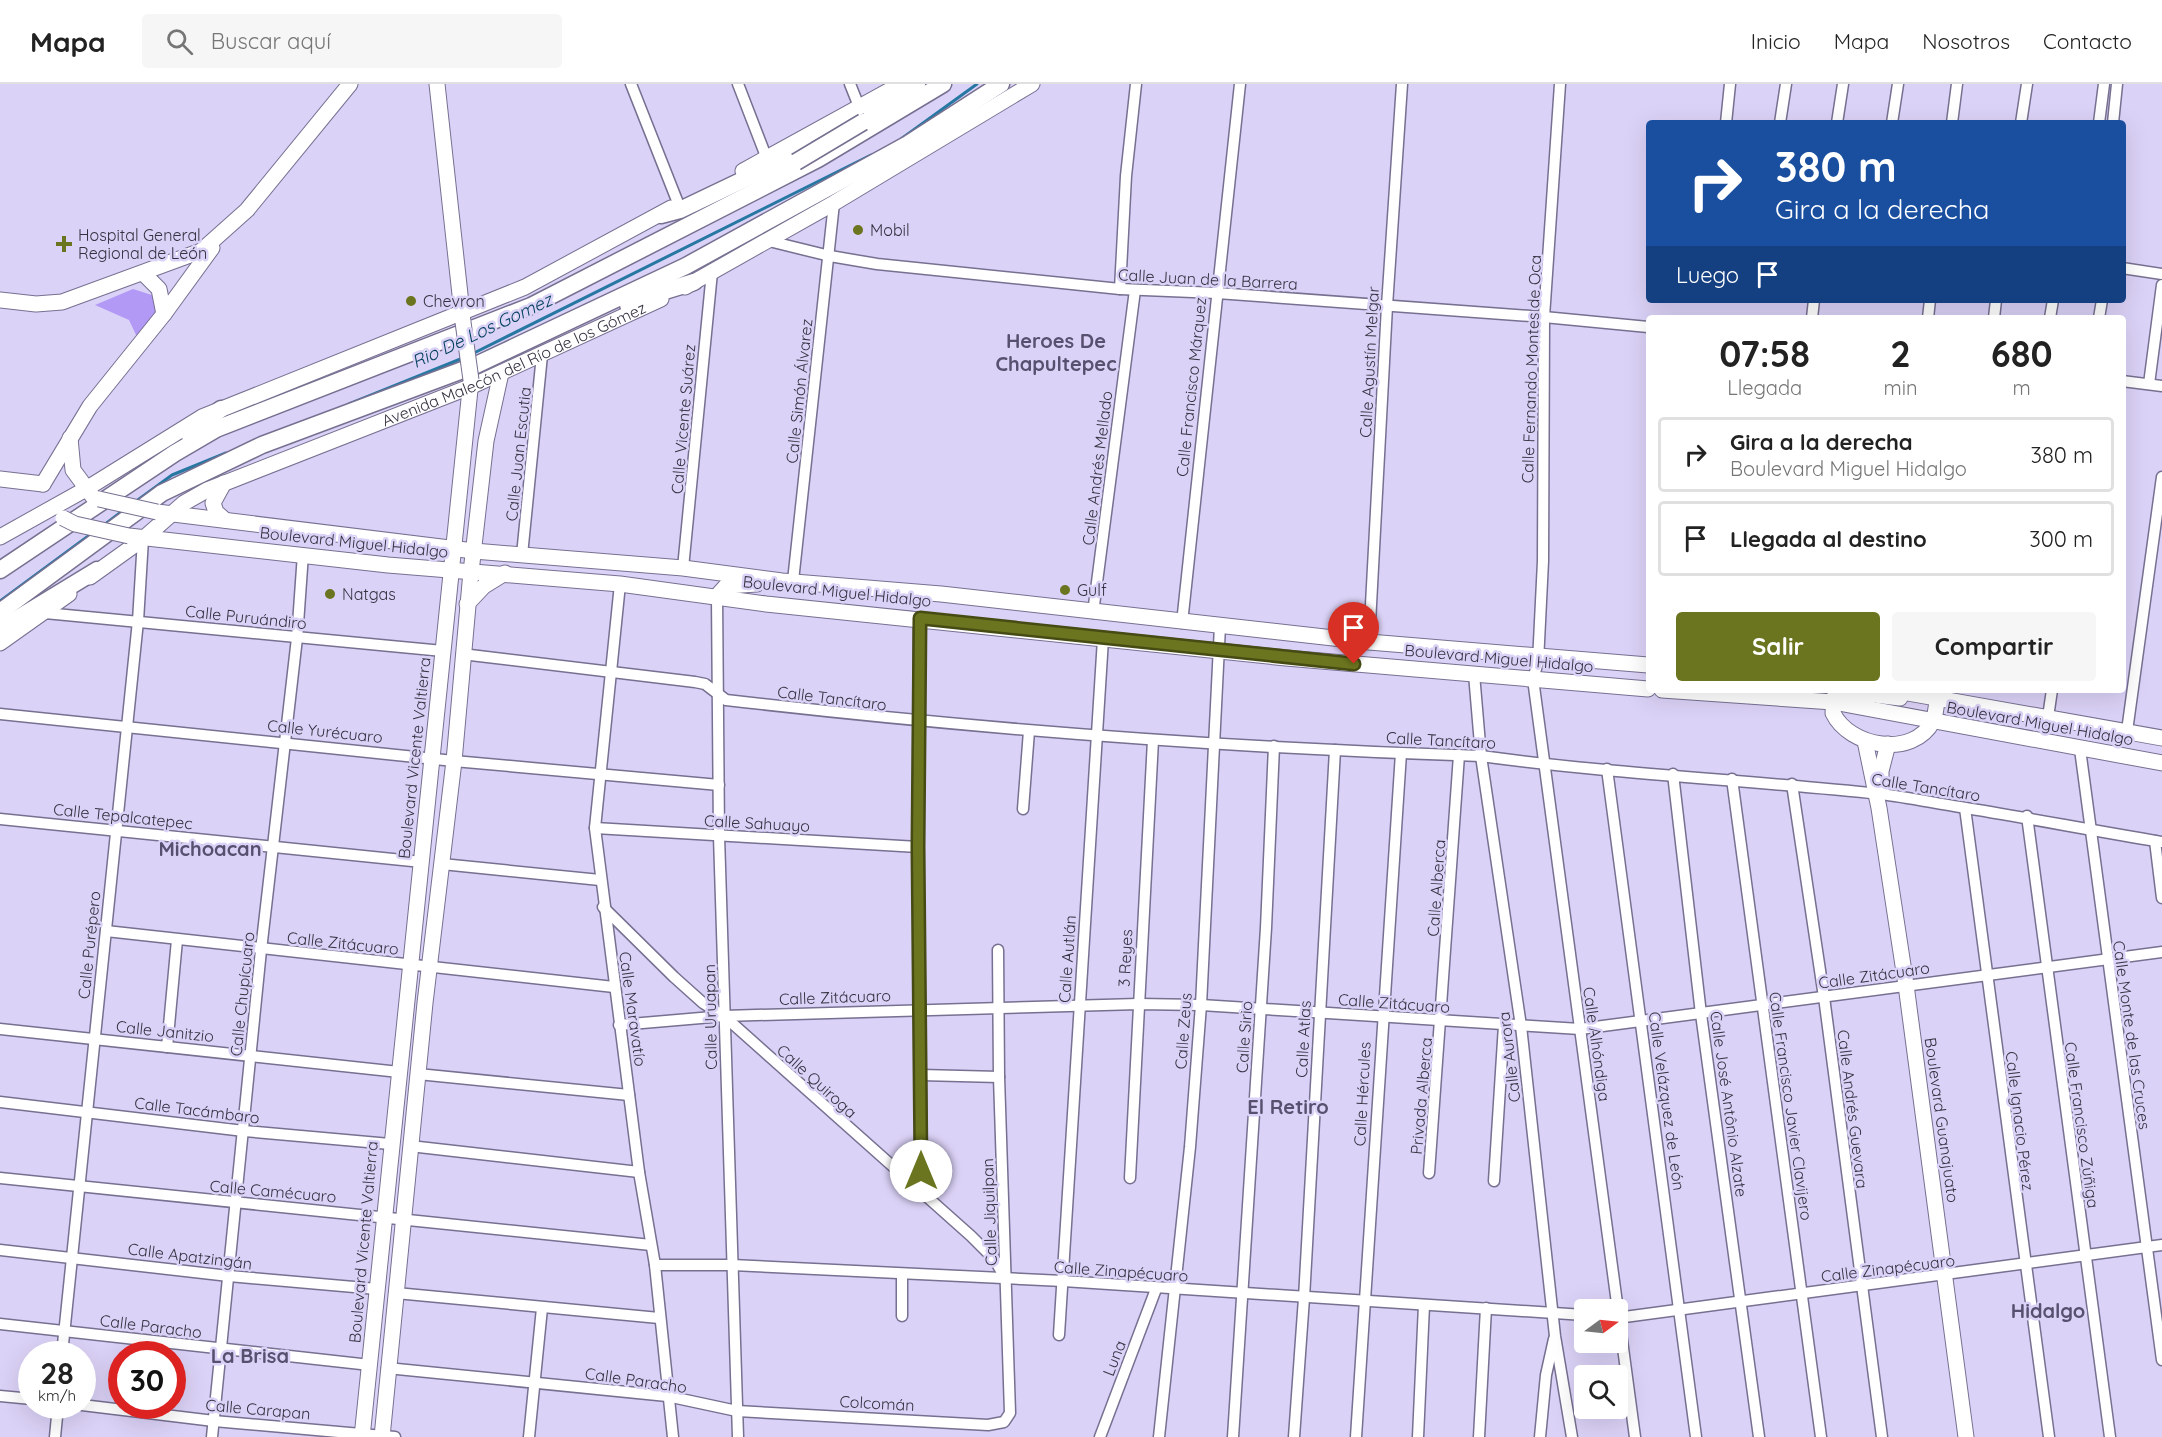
<!DOCTYPE html>
<html lang="es">
<head>
<meta charset="utf-8">
<style>
  body { margin:0; font-family:Quicksand,sans-serif; background:#f6f6f6; color:#222; height:100vh; display:flex; flex-direction:column; font-size:22px; white-space:nowrap }
  * { box-sizing:border-box; margin:0 }
  p { font-size:20px; color:#767676 }
  .icon { flex:none; width:33px; height:33px; fill:none; stroke:currentColor; stroke-width:2; stroke-linecap:round; stroke-linejoin:round }
  .map { position:relative; flex:1; overflow:hidden }
  .drawer { position:absolute; left:1646px; top:231px; width:480px; height:378px; display:flex; flex-direction:column; background:#fff; border-radius:6px; box-shadow:0 6px 24px #0002 }
  .drawer>* { flex:none }
  .hud { position:absolute; left:1646px; top:36px; width:480px; height:183px; border-radius:6px; box-shadow:0 6px 24px #0002; background:#1a4fa0; color:#fff; overflow:hidden }
  .needle { width:39px; rotate:75deg }
  .buttons { position:absolute; left:1574px; top:1215px; display:grid; gap:12px }
  .buttons a { display:grid; place-items:center; width:54px; height:54px; border-radius:6px; background:#fff; box-shadow:0 6px 24px #0002; font-size:30px }
  .speed { position:absolute; left:18px; top:1257px; display:flex; gap:12px; font-size:30px; font-weight:700; text-align:center }
  .speed>* { display:grid; place-content:center; width:78px; height:78px; border-radius:50%; background:#fff; box-shadow:0 6px 24px #0002; line-height:1 }
  .speed small { font-size:15px; font-weight:400 }
  .speed .limit { border:9px solid #d22; background:#fff; color:#111 }
  .pin { position:absolute; display:grid; place-items:center; width:51px; height:51px; color:#fff; margin:-62px -26px; border-radius:50% 50% 50% 0; rotate:-45deg; box-shadow:0 0 6px #0007 }
  .pin .icon { rotate:45deg }
  .me { position:absolute; width:66px; margin:-33px; rotate:0deg; stroke-linejoin:round; filter:drop-shadow(0 0 4px #0008) }
  .turn { display:flex; align-items:center; gap:21px; height:126px; padding:0 30px; font-size:27px }
  .turn .icon { width:78px; height:78px; stroke-width:2.5 }
  .turn b { display:block; font-size:42px; line-height:51px }
  .then { display:flex; align-items:center; height:57px; padding:0 30px; background:#0003; gap:12px; font-size:22px }
  .eta { display:flex; justify-content:space-evenly; align-items:center; height:102px; text-align:center }
  .eta b { font-size:36px; font-weight:700; line-height:42px }
  .action { display:flex; gap:12px; margin-top:auto; padding:12px 30px }
  .action a { flex:1; height:69px; border-radius:6px; background:#6b741e; color:#fff; font-size:24px; font-weight:700; line-height:69px; text-align:center }
  .action a+a { background:#f6f6f6; color:#222 }
  ul { padding:0; list-style:none }
  li { display:flex; align-items:center; gap:18px; height:75px; margin:0 12px 9px; padding:0 18px; border:3px solid #e0e0e0; border-radius:6px }
  li div { flex:1 }
  li b { display:block; font-size:22px }
  li em { font-style:normal }
  header { display:flex; align-items:center; gap:36px; box-sizing:border-box; height:84px; padding:0 30px; background:#fff; border-bottom:2px solid #e0e0e0 }
  header strong { font-size:28px }
  nav { display:flex; gap:33px; margin-inline-start:auto; font-size:21px }
  .search { width:420px; height:54px; background:#f6f6f6; display:flex; align-items:center; gap:15px; box-sizing:border-box; padding:0 21px; border-radius:6px; color:#767676; font-size:22px }
  .map>svg:first-child { display:block }
  .green { fill:#b299f6 }
  .lines { fill:none; stroke-linecap:round; stroke-linejoin:round }
  .stream { stroke:#2678a3; stroke-width:3 }
  .street-casing { stroke:#777091; stroke-width:13 }
  .secondary-casing { stroke:#777091; stroke-width:17 }
  .primary-casing { stroke:#777091; stroke-width:19 }
  .street { stroke:#fff; stroke-width:10 }
  .secondary { stroke:#fff; stroke-width:15 }
  .primary { stroke:#fff; stroke-width:16 }
  .secondary-bridge-casing { stroke:#777091; stroke-width:17; stroke-linecap:butt }
  .primary-bridge-casing { stroke:#777091; stroke-width:19; stroke-linecap:butt }
  .secondary-bridge { stroke:#fff; stroke-width:15 }
  .primary-bridge { stroke:#fff; stroke-width:16 }
  .route-casing { stroke:#464b14; stroke-width:15 }
  .route { stroke:#6b741e; stroke-width:10 }
  .poi-dot { fill:#6b741e; stroke:#dbd2f7; stroke-width:2 }
  .labels { text-anchor:middle; stroke-width:5; stroke-linejoin:round; paint-order:stroke }
  .poi-label { font-size:16px; fill:#353140; stroke:#dbd2f7; text-anchor:start }
  .street-label { font-size:16px; fill:#353140; stroke:#dbd2f7 }
  .water-label { font-size:18px; font-style:italic; fill:#003e5b; stroke:#dbd2f7 }
  .quarter-label { font-size:20px; font-weight:bold; fill:#57506f; stroke:#dbd2f7 }
</style>
</head>
<body>
<header>
<strong>Mapa</strong>
<div class="search"><svg class="icon" aria-label="search" viewBox="0 0 24 24"><circle cx="10" cy="10" r="6"/><path d="M15 15l6 6"/></svg>Buscar aquí</div>
<nav><a>Inicio</a><a>Mapa</a><a>Nosotros</a><a>Contacto</a></nav>
</header>
<div class="map">
<svg width="2162" height="1353" viewBox="0 0 2162 1353">
  <rect width="100%" height="100%" fill="#dbd2f7"/>
  <polygon class="green" points="133,205 155,212 158,227 137,253 129,236 95,221"/>
  <g class="lines">
    <g class="stream">
      <polyline points="901,55 977,0"/>
      <polyline points="472,270 871,71"/>
      <polyline points="349,320 463,274"/>
      <polyline points="135,418 172,391 226,369"/>
      <polyline points="104,441 125,425"/>
      <polyline points="0,517 91,450"/>
    </g>
    <defs>
      <g id="street">
        <polyline points="631,0 678,119"/>
        <polyline points="738,0 767,75"/>
        <polyline points="850,0 860,25"/>
        <polyline points="1560,0 1544,233 1543,477 1538,578 1533,595 1635,1353"/>
        <polyline points="1726,39 1730,0"/>
        <polyline points="1780,39 1786,0"/>
        <polyline points="1837,39 1843,0"/>
        <polyline points="1892,39 1898,0"/>
        <polyline points="1952,39 1957,0"/>
        <polyline points="2021,39 2027,0"/>
        <polyline points="2099,39 2104,0"/>
        <polyline points="2113,39 2117,0"/>
        <polyline points="769,157 830,172 877,180 1120,205 1217,209 1544,233 1648,243"/>
        <polyline points="2122,184 2162,190"/>
        <polyline points="1120,205 1126,92 1136,0"/>
        <polyline points="1812,234 1814,216"/>
        <polyline points="1928,234 1930,216"/>
        <polyline points="1994,234 1996,216"/>
        <polyline points="2050,234 2053,216"/>
        <polyline points="2099,234 2102,216"/>
        <polyline points="2122,297 2162,302"/>
        <polyline points="2149,300 2162,201"/>
        <polyline points="522,471 542,271"/>
        <polyline points="683,484 712,188"/>
        <polyline points="793,497 834,119"/>
        <polyline points="620,500 595,744 639,1088 655,1181 673,1353"/>
        <polyline points="717,512 719,752 738,1353"/>
        <polyline points="45,529 443,567"/>
        <polyline points="1093,529 1135,206"/>
        <polyline points="919,534 918,763 922,1111"/>
        <polyline points="1182,539 1240,0"/>
        <polyline points="1369,558 1387,222 1402,0"/>
        <path d="M 462,570 L 695,598 L 705,600 L 726,616 C 977,645 1228,664 1481,672 C 1613,690 1747,696 1880,710 C 1907,713 1934,719 1960,723 C 2028,734 2095,747 2162,758"/>
        <polyline points="1474,590 1481,672 1521,942 1555,1252 1572,1353"/>
        <polyline points="0,630 454,677 719,701"/>
        <polyline points="2048,633 2052,606"/>
        <polyline points="2127,647 2162,393"/>
        <polyline points="2080,665 2162,1276"/>
        <polyline points="1607,685 1696,1353"/>
        <polyline points="1673,690 1701,930 1759,1353"/>
        <polyline points="1732,695 1821,1353"/>
        <polyline points="1792,700 1824,913 1882,1353"/>
        <polyline points="1965,724 2049,1353"/>
        <polyline points="1023,725 1029,647"/>
        <polyline points="2027,732 2110,1353"/>
        <polyline points="0,735 422,778"/>
        <polyline points="595,744 918,763"/>
        <polyline points="2155,757 2162,814"/>
        <polyline points="442,780 600,796"/>
        <polyline points="603,823 674,893 703,919 724,932 971,1152 995,1176 1005,1194"/>
        <polyline points="106,847 614,903"/>
        <polyline points="619,941 724,932 1138,920 1201,921 1580,945 2162,868"/>
        <polyline points="0,945 399,988"/>
        <polyline points="167,963 177,856"/>
        <polyline points="418,990 629,1011"/>
        <polyline points="921,991 999,993"/>
        <polyline points="0,1018 244,1047 390,1060"/>
        <polyline points="410,1062 639,1088"/>
        <polyline points="1429,1089 1459,671"/>
        <polyline points="0,1094 651,1161"/>
        <polyline points="1130,1094 1153,656"/>
        <polyline points="1494,1097 1504,941"/>
        <polyline points="0,1166 229,1192 377,1205"/>
        <polyline points="655,1181 732,1181 1063,1197 1584,1231"/>
        <polyline points="902,1190 902,1232"/>
        <polyline points="396,1209 659,1234"/>
        <polyline points="1617,1234 2162,1161"/>
        <polyline points="0,1240 370,1281"/>
        <polyline points="1059,1251 1103,555"/>
        <polyline points="62,1270 138,537 143,455"/>
        <polyline points="387,1284 667,1312 737,1327 988,1341 1004,1338 1010,1329 999,993 998,866"/>
        <polyline points="0,1312 32,1315"/>
        <polyline points="82,1321 214,1337 395,1353"/>
        <polyline points="55,1353 58,1322"/>
        <polyline points="212,1353 261,866 297,554 303,470"/>
        <polyline points="529,1353 542,1224"/>
        <polyline points="1100,1353 1156,1205"/>
        <polyline points="1159,1353 1190,1063 1201,921 1220,542"/>
        <polyline points="1233,1353 1266,844 1274,662"/>
        <polyline points="1294,1353 1304,1214 1335,666"/>
        <polyline points="1356,1353 1401,669"/>
        <polyline points="1418,1353 1424,1221"/>
        <polyline points="1479,1353 1486,1224"/>
        <polyline points="1540,1353 1546,1291 1554,1255"/>
      </g>
      <g id="secondary">
        <polyline points="437,0 463,238"/>
        <polyline points="743,87 901,0"/>
        <polyline points="143,189 159,205 164,230"/>
        <polyline points="685,203 834,119 1032,0"/>
        <polyline points="0,216 36,220 62,218 201,167 247,126 350,0"/>
        <polyline points="70,354 73,386 93,413"/>
        <polyline points="0,395 43,400"/>
        <polyline points="224,399 213,419 216,428 225,436"/>
        <polyline points="43,400 90,322 164,230 212,164"/>
        <polyline points="157,428 474,467 683,484 782,497 941,510 1369,558 1648,581"/>
        <polyline points="129,452 388,481 620,500 766,520 1286,574 1648,605"/>
        <polyline points="0,453 86,405 202,333 525,203 671,124"/>
        <path id="s1" d="M 90,493 L 143,455 L 184,419 L 207,406 L 472,302 L 661,215"/>
        <polyline points="717,512 726,502 757,500"/>
        <polyline points="467,520 484,502 505,489"/>
        <polyline points="0,559 69,510"/>
        <polyline points="1662,606 1833,618 2162,679"/>
        <polyline points="1891,606 2162,654"/>
        <path d="M 1900,614 L 1842,607 L 1834,613 L 1833,629 C 1849,663 1913,675 1933,637 C 1936,630 1936,620 1938,613"/>
        <polyline points="1865,657 1879,724 1906,901 1966,1353"/>
        <polyline points="1881,706 1881,687 1888,660"/>
        <polyline points="362,1353 471,296"/>
        <polyline points="382,1353 425,919 454,677 471,488 486,357 501,289"/>
      </g>
      <g id="primary">
        <polyline points="871,32 917,0"/>
        <polyline points="661,131 680,126 808,65"/>
        <polyline points="628,221 655,210 694,198"/>
        <polyline points="189,350 221,325"/>
        <polyline points="0,486 175,369 216,345 531,222 818,75 943,0"/>
        <polyline points="0,528 162,409 262,361 476,281 686,182 908,60 1001,0"/>
        <polyline points="0,545 97,486"/>
      </g>
    </defs>
    <use href="#street" class="street-casing"/>
    <use href="#secondary" class="secondary-casing"/>
    <use href="#primary" class="primary-casing"/>
    <use href="#street" class="street"/>
    <use href="#secondary" class="secondary"/>
    <use href="#primary" class="primary"/>
    <defs>
      <g id="secondary-bridge">
        <polyline points="463,238 471,296"/>
        <polyline points="99,415 157,428"/>
        <polyline points="63,434 75,440 129,452"/>
      </g>
      <polyline id="primary-bridge" points="796,78 863,38"/>
    </defs>
    <use href="#secondary-bridge" class="secondary-bridge-casing"/>
    <use href="#primary-bridge" class="primary-bridge-casing"/>
    <use href="#secondary-bridge" class="secondary-bridge"/>
    <use href="#primary-bridge" class="primary-bridge"/>
  </g>
  <g class="lines">
    <defs>
      <polyline id="route" points="921,1087 918,763 920,534 1354,580"/>
    </defs>
    <use href="#route" class="route-casing"/>
    <use href="#route" class="route"/>
  </g>
  <g class="poi-dot">
    <circle cx="858" cy="146" r="6"/>
    <path d="M61 151h6v6h6v6h-6v6h-6v-6h-6v-6h6z"/>
    <circle cx="411" cy="217" r="6"/>
    <circle cx="1065" cy="506" r="6"/>
    <circle cx="330" cy="510" r="6"/>
  </g>
  <g class="labels">
    <g class="poi-label">
      <text x="870" y="152">Mobil</text>
      <text x="78" y="157">Hospital General<tspan x="78" dy="18">Regional de León</tspan></text>
      <text x="423" y="223">Chevron</text>
      <text x="1077" y="512">Gulf</text>
      <text x="342" y="516">Natgas</text>
    </g>
    <g class="street-label">
      <text transform="translate(1208 195) rotate(3)" y="6">Calle Juan de la Barrera</text>
      <text transform="translate(1369 278) rotate(-87)" y="6">Calle Agustín Melgar</text>
      <text dy="6" stroke="none"><textPath href="#s1" startOffset="478">Avenida Malecón del Río de los Gómez</textPath></text>
      <text transform="translate(1531 285) rotate(-88)" y="6">Calle Fernando Montes de Oca</text>
      <text transform="translate(1191 303) rotate(-84)" y="6">Calle Francisco Márquez</text>
      <text transform="translate(799 307) rotate(-84)" y="6">Calle Simón Álvarez</text>
      <text transform="translate(683 335) rotate(-85)" y="6">Calle Vicente Suárez</text>
      <text transform="translate(518 370) rotate(-84)" y="6">Calle Juan Escutia</text>
      <text transform="translate(1097 384) rotate(-83)" y="6">Calle Andrés Mellado</text>
      <text transform="translate(354 458) rotate(6)" y="6">Boulevard Miguel Hidalgo</text>
      <text transform="translate(837 507) rotate(6)" y="6">Boulevard Miguel Hidalgo</text>
      <text transform="translate(246 533) rotate(6)" y="6">Calle Puruándiro</text>
      <text transform="translate(1499 574) rotate(5)" y="6">Boulevard Miguel Hidalgo</text>
      <text transform="translate(832 614) rotate(7)" y="6">Calle Tancítaro</text>
      <text transform="translate(2040 639) rotate(10)" y="6">Boulevard Miguel Hidalgo</text>
      <text transform="translate(325 647) rotate(6)" y="6">Calle Yurécuaro</text>
      <text transform="translate(1441 656) rotate(3)" y="6">Calle Tancítaro</text>
      <text transform="translate(414 674) rotate(-84)" y="6">Boulevard Vicente Valtierra</text>
      <text transform="translate(1926 703) rotate(9)" y="6">Calle Tancítaro</text>
      <text transform="translate(123 732) rotate(6)" y="6">Calle Tepalcatepec</text>
      <text transform="translate(757 739) rotate(3)" y="6">Calle Sahuayo</text>
      <text transform="translate(1436 804) rotate(-86)" y="6">Calle Alberca</text>
      <text transform="translate(343 859) rotate(6)" y="6">Calle Zitácuaro</text>
      <text transform="translate(89 861) rotate(-84)" y="6">Calle Purépero</text>
      <text transform="translate(1125 874) rotate(-87)" y="6">3 Reyes</text>
      <text transform="translate(1067 875) rotate(-86)" y="6">Calle Autlán</text>
      <text transform="translate(1874 891) rotate(-8)" y="6">Calle Zitácuaro</text>
      <text transform="translate(242 910) rotate(-84)" y="6">Calle Chupícuaro</text>
      <text transform="translate(835 913) rotate(-2)" y="6">Calle Zitácuaro</text>
      <text transform="translate(1394 919) rotate(4)" y="6">Calle Zitácuaro</text>
      <text transform="translate(633 925) rotate(82)" y="6">Calle Maravatío</text>
      <text transform="translate(710 933) rotate(-91)" y="6">Calle Uruapan</text>
      <text transform="translate(165 947) rotate(6)" y="6">Calle Janitzio</text>
      <text transform="translate(1183 947) rotate(-86)" y="6">Calle Zeus</text>
      <text transform="translate(2132 951) rotate(82)" y="6">Calle Monte de las Cruces</text>
      <text transform="translate(1244 953) rotate(-86)" y="6">Calle Sirio</text>
      <text transform="translate(1303 955) rotate(-87)" y="6">Calle Atlas</text>
      <text transform="translate(1597 960) rotate(82)" y="6">Calle Alhóndiga</text>
      <text transform="translate(1509 973) rotate(-97)" y="6">Calle Aurora</text>
      <text transform="translate(817 997) rotate(42)" y="6">Calle Quiroga</text>
      <text transform="translate(1362 1010) rotate(-87)" y="6">Calle Hércules</text>
      <text transform="translate(1421 1012) rotate(-85)" y="6">Privada Alberca</text>
      <text transform="translate(1667 1017) rotate(82)" y="6">Calle Velázquez de León</text>
      <text transform="translate(1729 1020) rotate(82)" y="6">Calle José Antônio Alzate</text>
      <text transform="translate(1791 1022) rotate(82)" y="6">Calle Francisco Javier Clavijero</text>
      <text transform="translate(1853 1025) rotate(83)" y="6">Calle Andrés Guevara</text>
      <text transform="translate(197 1026) rotate(7)" y="6">Calle Tacámbaro</text>
      <text transform="translate(1942 1036) rotate(82)" y="6">Boulevard Guanajuato</text>
      <text transform="translate(2020 1037) rotate(83)" y="6">Calle Ignacio Pérez</text>
      <text transform="translate(2082 1041) rotate(82)" y="6">Calle Francisco Zúñiga</text>
      <text transform="translate(273 1107) rotate(5)" y="6">Calle Camécuaro</text>
      <text transform="translate(989 1128) rotate(-92)" y="6">Calle Jiquilpan</text>
      <text transform="translate(363 1158) rotate(-85)" y="6">Boulevard Vicente Valtierra</text>
      <text transform="translate(190 1172) rotate(7)" y="6">Calle Apatzingán</text>
      <text transform="translate(1888 1184) rotate(-7)" y="6">Calle Zinapécuaro</text>
      <text transform="translate(1121 1187) rotate(4)" y="6">Calle Zinapécuaro</text>
      <text transform="translate(151 1242) rotate(7)" y="6">Calle Paracho</text>
      <text transform="translate(1114 1274) rotate(-69)" y="6">Luna</text>
      <text transform="translate(636 1296) rotate(8)" y="6">Calle Paracho</text>
      <text transform="translate(877 1319) rotate(3)" y="6">Colcomán</text>
      <text transform="translate(258 1325) rotate(5)" y="6">Calle Carapan</text>
    </g>
    <g class="water-label">
      <text transform="translate(482 247) rotate(-25)" y="6">Rio De Los Gomez</text>
    </g>
    <g class="quarter-label">
      <text x="1056" y="264">Heroes De<tspan x="1056" dy="23">Chapultepec</tspan></text>
      <text x="210" y="772">Michoacan</text>
      <text x="1288" y="1030">El Retiro</text>
      <text x="2048" y="1234">Hidalgo</text>
      <text x="250" y="1279">La Brisa</text>
    </g>
  </g>
</svg>
<div class="buttons">
<a><svg class="needle" viewBox="-14 -14 28 28"><path d="M0-13l5 13h-10z" fill="#e53935"/><path d="M0 13l5-13h-10z" fill="#767676"/></svg></a>
<a><svg class="icon" aria-label="search" viewBox="0 0 24 24"><circle cx="10" cy="10" r="6"/><path d="M15 15l6 6"/></svg></a>
</div>
<div class="speed"><div>28<small>km/h</small></div><div class="limit">30</div></div>
<div class="pin" style="left:1354px;top:580px;background:#d93025"><svg class="icon" aria-label="arrive" viewBox="0 0 24 24"><path d="M6 21V4h12l-3 4 3 4H6"/></svg></div>
<svg class="me" style="left:921px;top:1087px" viewBox="-20 -20 40 40"><circle r="19" fill="#fff"/><path d="M0-13L10 11 0 6-10 11z" fill="#6b741e"/></svg>
<div class="hud">
<div class="turn"><svg class="icon" aria-label="right" viewBox="0 0 24 24"><path d="M7 20v-9h11M14 6l5 5-5 5"/></svg><div><b>380 m</b>Gira a la derecha</div></div>
<div class="then">Luego<svg class="icon" aria-label="arrive" viewBox="0 0 24 24"><path d="M6 21V4h12l-3 4 3 4H6"/></svg></div>
</div>
<section class="drawer">
<div class="eta">
<div><b>07:58</b><p>Llegada</p></div>
<div><b>2</b><p>min</p></div>
<div><b>680</b><p>m</p></div>
</div>
<ul>
<li><svg class="icon" aria-label="right" viewBox="0 0 24 24"><path d="M7 20v-9h11M14 6l5 5-5 5"/></svg><div><b>Gira a la derecha</b><p>Boulevard Miguel Hidalgo</p></div><em>380 m</em></li>
<li><svg class="icon" aria-label="arrive" viewBox="0 0 24 24"><path d="M6 21V4h12l-3 4 3 4H6"/></svg><div><b>Llegada al destino</b></div><em>300 m</em></li>
</ul>
<div class="action"><a>Salir</a><a>Compartir</a></div>
</section>
</div>
</body>
</html>
